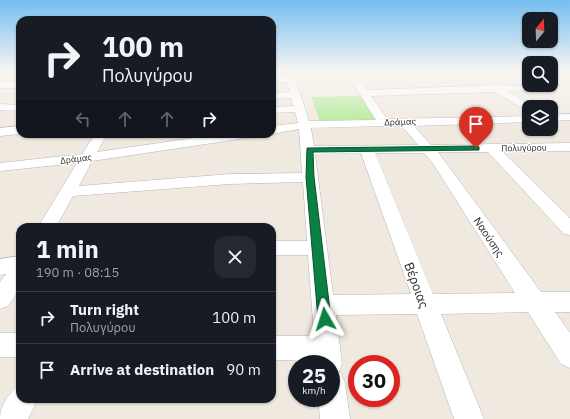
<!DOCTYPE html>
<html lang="en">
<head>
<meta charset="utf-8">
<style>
  body { margin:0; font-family:"IBM Plex Sans",sans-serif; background:#242831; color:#f1f3f6; height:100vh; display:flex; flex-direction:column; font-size:15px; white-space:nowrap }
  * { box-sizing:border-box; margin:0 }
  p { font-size:13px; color:#9ea1a6 }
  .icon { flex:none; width:22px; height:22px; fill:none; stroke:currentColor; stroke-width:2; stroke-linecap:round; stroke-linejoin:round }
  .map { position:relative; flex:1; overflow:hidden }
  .panel { position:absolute; left:16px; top:223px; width:260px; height:180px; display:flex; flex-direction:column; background:#171b24; border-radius:12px; box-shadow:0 1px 3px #0004 }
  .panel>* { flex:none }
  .guide { position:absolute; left:16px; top:16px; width:260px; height:122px; border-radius:12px; box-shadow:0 1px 3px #0004; background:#171b24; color:#f1f3f6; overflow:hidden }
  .needle { width:26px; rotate:19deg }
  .controls { position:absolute; left:522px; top:12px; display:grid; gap:8px }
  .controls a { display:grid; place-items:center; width:36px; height:36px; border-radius:8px; background:#171b24; box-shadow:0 1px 3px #0004; font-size:20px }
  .speed { position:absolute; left:288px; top:355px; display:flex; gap:8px; font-size:20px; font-weight:700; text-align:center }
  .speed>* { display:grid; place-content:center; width:52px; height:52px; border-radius:50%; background:#171b24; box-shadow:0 1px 3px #0004; line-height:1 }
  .speed small { font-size:10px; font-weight:400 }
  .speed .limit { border:6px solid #d22; background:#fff; color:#111 }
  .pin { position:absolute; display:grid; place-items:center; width:34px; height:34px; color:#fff; margin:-41px -17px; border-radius:50% 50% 50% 0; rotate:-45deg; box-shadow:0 0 4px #0007 }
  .pin .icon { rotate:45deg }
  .me { position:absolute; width:44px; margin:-22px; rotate:354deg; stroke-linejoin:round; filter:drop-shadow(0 0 3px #0008) }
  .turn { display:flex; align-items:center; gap:14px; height:84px; padding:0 20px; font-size:18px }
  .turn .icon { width:52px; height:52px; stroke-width:2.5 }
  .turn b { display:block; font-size:28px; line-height:34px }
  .lanes { display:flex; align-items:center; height:38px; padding:0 20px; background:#0003; justify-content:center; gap:20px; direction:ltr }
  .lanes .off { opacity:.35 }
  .round { display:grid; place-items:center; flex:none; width:42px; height:42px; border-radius:12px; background:#242831 }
  .head { display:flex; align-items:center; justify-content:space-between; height:68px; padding:0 20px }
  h1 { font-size:24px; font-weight:800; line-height:30px }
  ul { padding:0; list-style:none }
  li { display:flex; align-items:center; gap:12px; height:52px; padding:0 20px; border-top:1px solid #363941 }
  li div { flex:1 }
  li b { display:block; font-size:15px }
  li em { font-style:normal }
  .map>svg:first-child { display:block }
  .green { fill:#b0eb96 }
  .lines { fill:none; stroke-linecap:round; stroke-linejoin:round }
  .street-casing { stroke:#b3b5c2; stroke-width:1 }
  .street { fill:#fff; fill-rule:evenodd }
  .route { fill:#0b8043; stroke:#07532c }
  .labels { text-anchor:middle; stroke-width:3; stroke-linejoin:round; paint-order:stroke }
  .far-street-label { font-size:9px; fill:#2d2d2d; stroke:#fff }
  .street-label { font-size:11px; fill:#2d2d2d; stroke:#fff }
  .near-street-label { font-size:13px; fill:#2d2d2d; stroke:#fff }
</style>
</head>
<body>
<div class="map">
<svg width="570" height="419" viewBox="0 0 570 419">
  <rect width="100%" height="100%" fill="#f0e9df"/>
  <polygon class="green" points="364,96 380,120 320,121 311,97"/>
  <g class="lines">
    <defs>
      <g id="street">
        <rect x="0" y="72" width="20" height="3"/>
        <path d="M 285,72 L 293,72 L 309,121 L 376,120 L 354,85 L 359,82 L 362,83 L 367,90 L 496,85 L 527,86 L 529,88 L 527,90 L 508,91 L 533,107 L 529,107 L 529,112 L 495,92 L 371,96 L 387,119 L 529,116 L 529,122 L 414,126 L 431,145 L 570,143 L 570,151 L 503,152 L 570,218 L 570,235 L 564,234 L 488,152 L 438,152 L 541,292 L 570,292 L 570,312 L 555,312 L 570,333 L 570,368 L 561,364 L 528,312 L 441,314 L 484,419 L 454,419 L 417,314 L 336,315 L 342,364 L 339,372 L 341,373 L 345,383 L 350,419 L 320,419 L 318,398 L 331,398 L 331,364 L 316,364 L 316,361 L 272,360 L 272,336 L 314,336 L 308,255 L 272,255 L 272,241 L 307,241 L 303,182 L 230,184 L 73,196 L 56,227 L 38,227 L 77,163 L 0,171 L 0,163 L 82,154 L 95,134 L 107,134 L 97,152 L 221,134 L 252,134 L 250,137 L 246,138 L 92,161 L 79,186 L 230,174 L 302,173 L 299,129 L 272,134 L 272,126 L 298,123 L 295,112 L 272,113 L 272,107 L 293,106 L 291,98 L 272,99 L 272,93 L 290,92 L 287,82 L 272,82 L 272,76 L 286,76 ZM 385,126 L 402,126 L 418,145 L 314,146 L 311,128 ZM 361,153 L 411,294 L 333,295 L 315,154 ZM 375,153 L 424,153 L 434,165 L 515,293 L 433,294 Z"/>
        <polygon points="352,72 475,72 471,75 349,77 348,75"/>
        <rect x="0" y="82" width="20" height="6"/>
        <polygon points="0,104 20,105 20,111 0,110"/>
        <polygon points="570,114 570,120 551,121 551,115"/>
        <polygon points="20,126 20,134 0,136 0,128"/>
        <polygon points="20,256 20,289 8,306 0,309 0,282 6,274 0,275 0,259"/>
        <rect x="0" y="333" width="20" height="24"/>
        <path d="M 20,386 L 20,399 L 38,399 L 28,419 L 0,419 C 0,407 9,391 20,386 Z"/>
      </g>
    </defs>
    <use href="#street" class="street-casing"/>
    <use href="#street" class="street"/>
  </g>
  <linearGradient id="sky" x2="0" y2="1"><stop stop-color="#75bef0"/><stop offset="0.55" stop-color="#f8f5f1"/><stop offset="1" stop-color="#f8f5f1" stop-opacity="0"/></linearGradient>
  <rect width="570" height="130" fill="url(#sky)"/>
  <polygon class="route" points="476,146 479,147 479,150 313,152 314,177 331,319 329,324 325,325 320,324 318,319 306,177 307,148"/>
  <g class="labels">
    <g class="far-street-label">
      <text transform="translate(400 122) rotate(-2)" y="3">Δράμας</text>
      <text transform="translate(524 148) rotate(-1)" y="3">Πολυγύρου</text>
      <text transform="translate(76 159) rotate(-7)" y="3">Δράμας</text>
    </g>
    <g class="street-label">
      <text transform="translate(489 237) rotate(56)" y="4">Ναούσης</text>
    </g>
    <g class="near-street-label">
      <text transform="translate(417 285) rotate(70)" y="5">Βέροιας</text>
    </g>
  </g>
</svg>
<div class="controls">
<a><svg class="needle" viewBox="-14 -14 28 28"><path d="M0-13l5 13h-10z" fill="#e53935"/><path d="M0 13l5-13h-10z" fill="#9ea1a6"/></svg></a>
<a><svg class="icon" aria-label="search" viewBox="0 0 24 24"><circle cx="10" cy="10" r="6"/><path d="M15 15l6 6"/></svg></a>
<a><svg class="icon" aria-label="layers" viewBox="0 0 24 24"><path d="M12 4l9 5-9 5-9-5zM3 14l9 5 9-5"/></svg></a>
</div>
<div class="speed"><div>25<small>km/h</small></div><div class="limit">30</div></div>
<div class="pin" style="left:476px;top:148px;background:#d93025"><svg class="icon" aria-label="arrive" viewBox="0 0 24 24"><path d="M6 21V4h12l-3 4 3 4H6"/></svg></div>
<svg class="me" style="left:325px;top:319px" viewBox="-20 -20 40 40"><path d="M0-17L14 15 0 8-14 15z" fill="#0b8043" stroke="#fff" stroke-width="4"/></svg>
<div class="guide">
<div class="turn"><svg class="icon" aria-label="right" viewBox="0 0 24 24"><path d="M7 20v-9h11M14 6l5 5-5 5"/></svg><div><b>100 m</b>Πολυγύρου</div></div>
<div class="lanes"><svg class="icon off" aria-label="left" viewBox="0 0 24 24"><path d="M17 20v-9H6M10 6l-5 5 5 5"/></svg><svg class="icon off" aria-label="ahead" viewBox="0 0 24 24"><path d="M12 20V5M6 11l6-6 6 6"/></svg><svg class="icon off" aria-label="ahead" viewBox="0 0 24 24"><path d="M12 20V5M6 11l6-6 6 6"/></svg><svg class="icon" aria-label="right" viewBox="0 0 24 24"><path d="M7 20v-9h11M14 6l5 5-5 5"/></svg></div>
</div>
<section class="panel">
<div class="head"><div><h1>1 min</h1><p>190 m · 08:15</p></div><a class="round"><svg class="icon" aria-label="close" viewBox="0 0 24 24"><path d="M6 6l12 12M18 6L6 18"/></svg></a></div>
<ul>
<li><svg class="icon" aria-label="right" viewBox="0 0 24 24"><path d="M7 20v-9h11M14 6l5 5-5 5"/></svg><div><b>Turn right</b><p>Πολυγύρου</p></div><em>100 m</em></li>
<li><svg class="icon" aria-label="arrive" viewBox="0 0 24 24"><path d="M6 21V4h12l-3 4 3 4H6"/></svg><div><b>Arrive at destination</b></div><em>90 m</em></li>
</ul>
</section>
</div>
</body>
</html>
